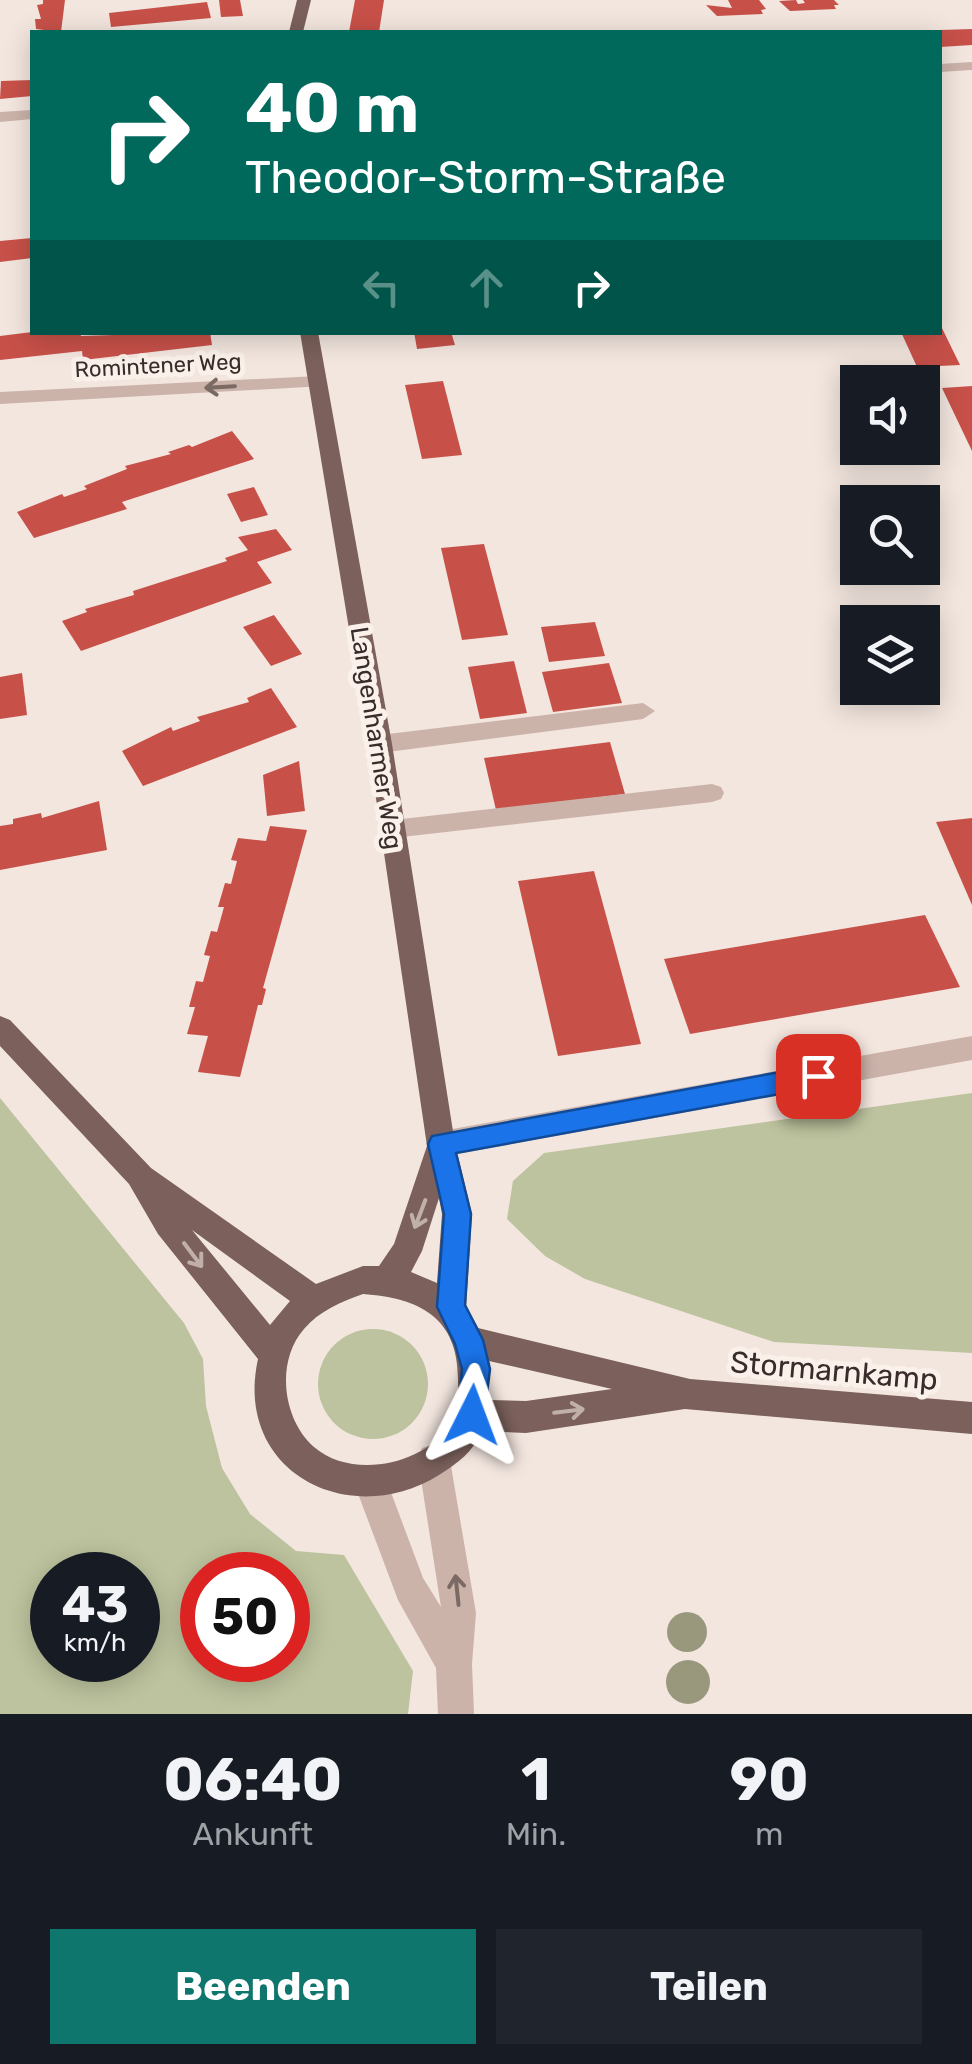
<!DOCTYPE html>
<html lang="de">
<head>
<meta charset="utf-8">
<style>
  body { margin:0; font-family:Rubik,sans-serif; background:#20242c; color:#f1f3f6; height:100vh; display:flex; flex-direction:column; font-size:38px; white-space:nowrap }
  * { box-sizing:border-box; margin:0 }
  p { font-size:32px; color:#9ea1a6 }
  .icon { flex:none; width:55px; height:55px; fill:none; stroke:currentColor; stroke-width:2; stroke-linecap:round; stroke-linejoin:round }
  .map { position:relative; height:1714px; overflow:hidden }
  .panel { display:flex; flex-direction:column; background:#171b24; flex:1 }
  .panel>* { flex:none }
  .guide { position:absolute; left:30px; top:30px; width:912px; height:305px; border-radius:0px; box-shadow:0 5px 25px #0003; background:#00695c; color:#fff; overflow:hidden }
  .buttons { position:absolute; left:840px; top:365px; display:grid; gap:20px }
  .buttons a { display:grid; place-items:center; width:100px; height:100px; border-radius:0px; background:#171b24; box-shadow:0 5px 25px #0003; font-size:50px }
  .speed { position:absolute; left:30px; top:1552px; display:flex; gap:20px; font-size:50px; font-weight:700; text-align:center }
  .speed>* { display:grid; place-content:center; width:130px; height:130px; border-radius:50%; background:#171b24; box-shadow:0 5px 25px #0003; line-height:1 }
  .speed small { font-size:25px; font-weight:400 }
  .speed .limit { border:15px solid #d22; background:#fff; color:#111 }
  .pin { position:absolute; display:grid; place-items:center; width:85px; height:85px; color:#fff; margin:-42px; border-radius:20px; box-shadow:0 5px 15px #0006 }
  .me { position:absolute; width:110px; margin:-55px; rotate:3deg; stroke-linejoin:round; filter:drop-shadow(0 0 8px #0008) }
  .turn { display:flex; align-items:center; gap:35px; height:210px; padding:0 50px; font-size:45px }
  .turn .icon { width:130px; height:130px; stroke-width:2.5 }
  .turn b { display:block; font-size:70px; line-height:85px }
  .lanes { display:flex; align-items:center; height:95px; padding:0 50px; background:#0003; justify-content:center; gap:50px; direction:ltr }
  .lanes .off { opacity:.35 }
  .eta { display:flex; justify-content:space-evenly; align-items:center; height:170px; text-align:center }
  .eta b { font-size:60px; font-weight:700; line-height:70px }
  .primary-button { display:flex; gap:20px; margin-top:auto; padding:20px 50px }
  .primary-button a { flex:1; height:115px; border-radius:0px; background:#0f766e; color:#fff; font-size:40px; font-weight:700; line-height:115px; text-align:center }
  .primary-button a+a { background:#20242c; color:#f1f3f6 }
  .map>svg:first-child { display:block }
  .green { fill:#bdc39e; fill-rule:evenodd }
  .building { fill:#c75149 }
  .lines { fill:none; stroke-linecap:round; stroke-linejoin:round }
  .minor { fill:#ccb3aa; fill-rule:evenodd }
  .major { fill:#7b605b; fill-rule:evenodd }
  .tree { fill:#99987d }
  .oneway { stroke:#7b6964 }
  .oneway2 { stroke:#c1b0aa }
  .route { fill:#1a73e8; stroke:#114b97; stroke-width:2.5 }
  .labels { text-anchor:middle; stroke-width:10; stroke-linejoin:round; paint-order:stroke }
  .far-street-label { font-size:22px; fill:#392c2a; stroke:#faf1eb }
  .street-label { font-size:25px; fill:#392c2a; stroke:#faf1eb }
  .near-street-label { font-size:30px; fill:#392c2a; stroke:#faf1eb }
</style>
</head>
<body>
<div class="map">
<svg width="972" height="1714" viewBox="0 0 972 1714">
  <rect width="100%" height="100%" fill="#f3e6df"/>
  <g class="green">
    <polygon points="972,1093 972,1353 774,1342 585,1279 545,1256 507,1219 513,1181 544,1153"/>
    <path d="M 0,1098 L 184,1323 L 203,1359 L 206,1406 L 222,1468 L 250,1514 L 296,1551 L 344,1555 L 413,1671 L 408,1714 L 0,1714 ZM 52,1575 L 138,1575 L 138,1660 L 52,1660 ZM 202,1575 L 288,1575 L 288,1660 L 202,1660 Z"/>
    <circle cx="373" cy="1384" r="55"/>
  </g>
  <g class="building">
    <polygon points="43,0 65,0 61,32 36,29 35,19 41,19 37,5 43,4"/>
    <polygon points="219,0 240,0 243,16 221,17"/>
    <polygon points="355,0 384,0 379,32 349,32"/>
    <polygon points="728,0 759,0 766,9 761,10 763,14 717,16 706,5 732,8"/>
    <polygon points="796,0 798,4 805,3 803,0 834,0 839,5 834,5 836,9 790,11 779,1"/>
    <polygon points="207,2 211,18 111,27 109,13"/>
    <polygon points="972,29 972,45 940,47 940,30"/>
    <polygon points="32,80 32,96 0,99 1,81"/>
    <polygon points="32,238 32,258 0,262 0,241"/>
    <polygon points="940,324 960,365 917,367 901,332 940,332"/>
    <polygon points="32,332 80,332 81,336 210,332 212,345 83,360 82,351 0,360 0,336"/>
    <polygon points="414,332 451,332 455,345 417,349"/>
    <polygon points="443,381 462,455 422,459 405,385"/>
    <polygon points="972,386 972,451 942,388"/>
    <polygon points="232,431 254,459 122,502 127,509 34,538 17,512 62,494 64,497 87,489 84,486 127,469 125,466 171,454 168,452 189,445 192,447"/>
    <polygon points="254,487 268,515 241,522 227,494"/>
    <polygon points="276,529 292,550 257,562 272,583 81,651 62,621 87,612 85,609 134,595 133,591 227,561 225,558 248,550 238,537"/>
    <polygon points="484,544 508,635 462,640 441,548"/>
    <polygon points="274,615 302,654 271,666 243,627"/>
    <polygon points="595,622 605,656 549,662 541,627"/>
    <polygon points="514,661 527,713 480,719 468,667"/>
    <polygon points="609,663 622,703 553,712 542,672"/>
    <polygon points="22,673 27,715 0,719 0,677"/>
    <polygon points="271,688 297,727 143,786 122,751 171,727 173,731 200,721 197,717 249,702 247,698"/>
    <polygon points="610,742 625,794 496,810 484,758"/>
    <polygon points="299,761 305,811 267,816 263,775"/>
    <polygon points="99,801 107,850 0,870 0,826 13,824 13,819 41,813 42,818"/>
    <polygon points="972,818 972,905 936,822"/>
    <polygon points="270,826 307,830 263,988 266,989 262,1005 258,1005 240,1077 198,1072 208,1036 187,1034 195,1007 189,1007 196,981 203,982 210,956 204,955 211,931 217,932 224,907 218,907 225,883 231,884 237,861 231,860 238,838 266,841"/>
    <polygon points="594,871 641,1044 558,1056 518,881"/>
    <polygon points="925,915 960,987 690,1034 664,959"/>
  </g>
  <g class="lines">
    <g class="minor">
      <polygon points="972,62 972,70 940,72 940,64"/>
      <polygon points="32,110 32,119 0,122 0,112"/>
      <polygon points="318,376 327,382 325,386 0,404 0,392"/>
      <polygon points="643,703 655,711 643,719 380,753 368,744 380,735"/>
      <polygon points="712,784 721,787 724,793 721,799 712,802 393,838 384,836 381,829 384,822 393,820"/>
      <polygon points="972,1036 972,1060 441,1157 431,1153 427,1144 431,1135 441,1131"/>
      <polygon points="434,1444 446,1448 450,1460 476,1613 472,1664 474,1714 438,1714 436,1668 398,1600 354,1483 359,1471 371,1466 383,1471 423,1578 441,1607 418,1460 422,1448"/>
    </g>
    <g class="major">
      <polygon points="297,0 311,0 303,32 289,32"/>
      <path d="M 300,332 L 318,332 L 392,744 L 455,1144 L 472,1214 L 466,1307 L 478,1328 L 690,1379 L 972,1402 L 972,1434 L 685,1409 L 526,1433 L 482,1431 C 473,1452 458,1463 439,1475 C 349,1531 233,1472 258,1359 L 158,1234 L 129,1184 L 0,1046 L 0,1016 L 10,1020 L 151,1168 L 316,1284 L 363,1266 L 379,1266 L 394,1244 L 427,1146 L 368,744 ZM 439,1198 L 442,1214 L 437,1283 L 411,1272 L 422,1251 ZM 192,1230 L 290,1301 L 270,1325 ZM 363,1294 C 419,1298 458,1317 458,1379 C 458,1393 459,1412 451,1424 C 424,1465 352,1480 314,1447 C 283,1420 275,1362 304,1329 C 319,1311 341,1302 363,1294 ZM 489,1361 L 612,1389 L 526,1401 L 489,1400 Z"/>
    </g>
  </g>
  <g class="tree">
    <circle cx="687" cy="1632" r="20"/>
    <circle cx="688" cy="1682" r="22"/>
  </g>
  <defs><path id="oneway-shaft" d="M-6 0H5M1.5-3L5.5 0L1.5 3" fill="none" stroke-width="1.6" stroke-linecap="round" stroke-linejoin="round" transform="scale(2.5)"/></defs>
  <g class="oneway">
    <use href="#oneway-shaft" transform="translate(220 387) rotate(177)"/>
    <use href="#oneway-shaft" transform="translate(457 1590) rotate(-96)"/>
  </g>
  <g class="oneway2">
    <use href="#oneway-shaft" transform="translate(420 1214) rotate(111)"/>
    <use href="#oneway-shaft" transform="translate(193 1255) rotate(53)"/>
    <use href="#oneway-shaft" transform="translate(569 1411) rotate(-7)"/>
  </g>
  <polygon class="route" points="818,1065 827,1068 831,1076 827,1084 818,1087 456,1153 471,1214 465,1305 483,1340 490,1369 483,1425 472,1429 462,1425 458,1415 462,1369 455,1344 437,1307 444,1214 428,1144 432,1136"/>
  <g class="labels">
    <g class="far-street-label">
      <text transform="translate(158 365) rotate(-3)" y="8">Romintener Weg</text>
    </g>
    <g class="street-label">
      <text transform="translate(377 738) rotate(81)" y="9">Langenharmer Weg</text>
    </g>
    <g class="near-street-label">
      <text transform="translate(834 1371) rotate(5)" y="10">Stormarnkamp</text>
    </g>
  </g>
</svg>
<div class="buttons">
<a><svg class="icon" aria-label="sound" viewBox="0 0 24 24"><path d="M4 9h4l5-4v14l-5-4H4zM17 9q2 3 0 6"/></svg></a>
<a><svg class="icon" aria-label="search" viewBox="0 0 24 24"><circle cx="10" cy="10" r="6"/><path d="M15 15l6 6"/></svg></a>
<a><svg class="icon" aria-label="layers" viewBox="0 0 24 24"><path d="M12 4l9 5-9 5-9-5zM3 14l9 5 9-5"/></svg></a>
</div>
<div class="speed"><div>43<small>km/h</small></div><div class="limit">50</div></div>
<div class="pin" style="left:818px;top:1076px;background:#d93025"><svg class="icon" aria-label="arrive" viewBox="0 0 24 24"><path d="M6 21V4h12l-3 4 3 4H6"/></svg></div>
<svg class="me" style="left:472px;top:1415px" viewBox="-20 -20 40 40"><path d="M0-17L14 15 0 8-14 15z" fill="#1a73e8" stroke="#fff" stroke-width="4"/></svg>
<div class="guide">
<div class="turn"><svg class="icon" aria-label="right" viewBox="0 0 24 24"><path d="M7 20v-9h11M14 6l5 5-5 5"/></svg><div><b>40 m</b>Theodor-Storm-Straße</div></div>
<div class="lanes"><svg class="icon off" aria-label="left" viewBox="0 0 24 24"><path d="M17 20v-9H6M10 6l-5 5 5 5"/></svg><svg class="icon off" aria-label="ahead" viewBox="0 0 24 24"><path d="M12 20V5M6 11l6-6 6 6"/></svg><svg class="icon" aria-label="right" viewBox="0 0 24 24"><path d="M7 20v-9h11M14 6l5 5-5 5"/></svg></div>
</div>
</div>
<section class="panel">
<div class="eta">
<div><b>06:40</b><p>Ankunft</p></div>
<div><b>1</b><p>Min.</p></div>
<div><b>90</b><p>m</p></div>
</div>
<div class="primary-button"><a>Beenden</a><a>Teilen</a></div>
</section>
</body>
</html>
